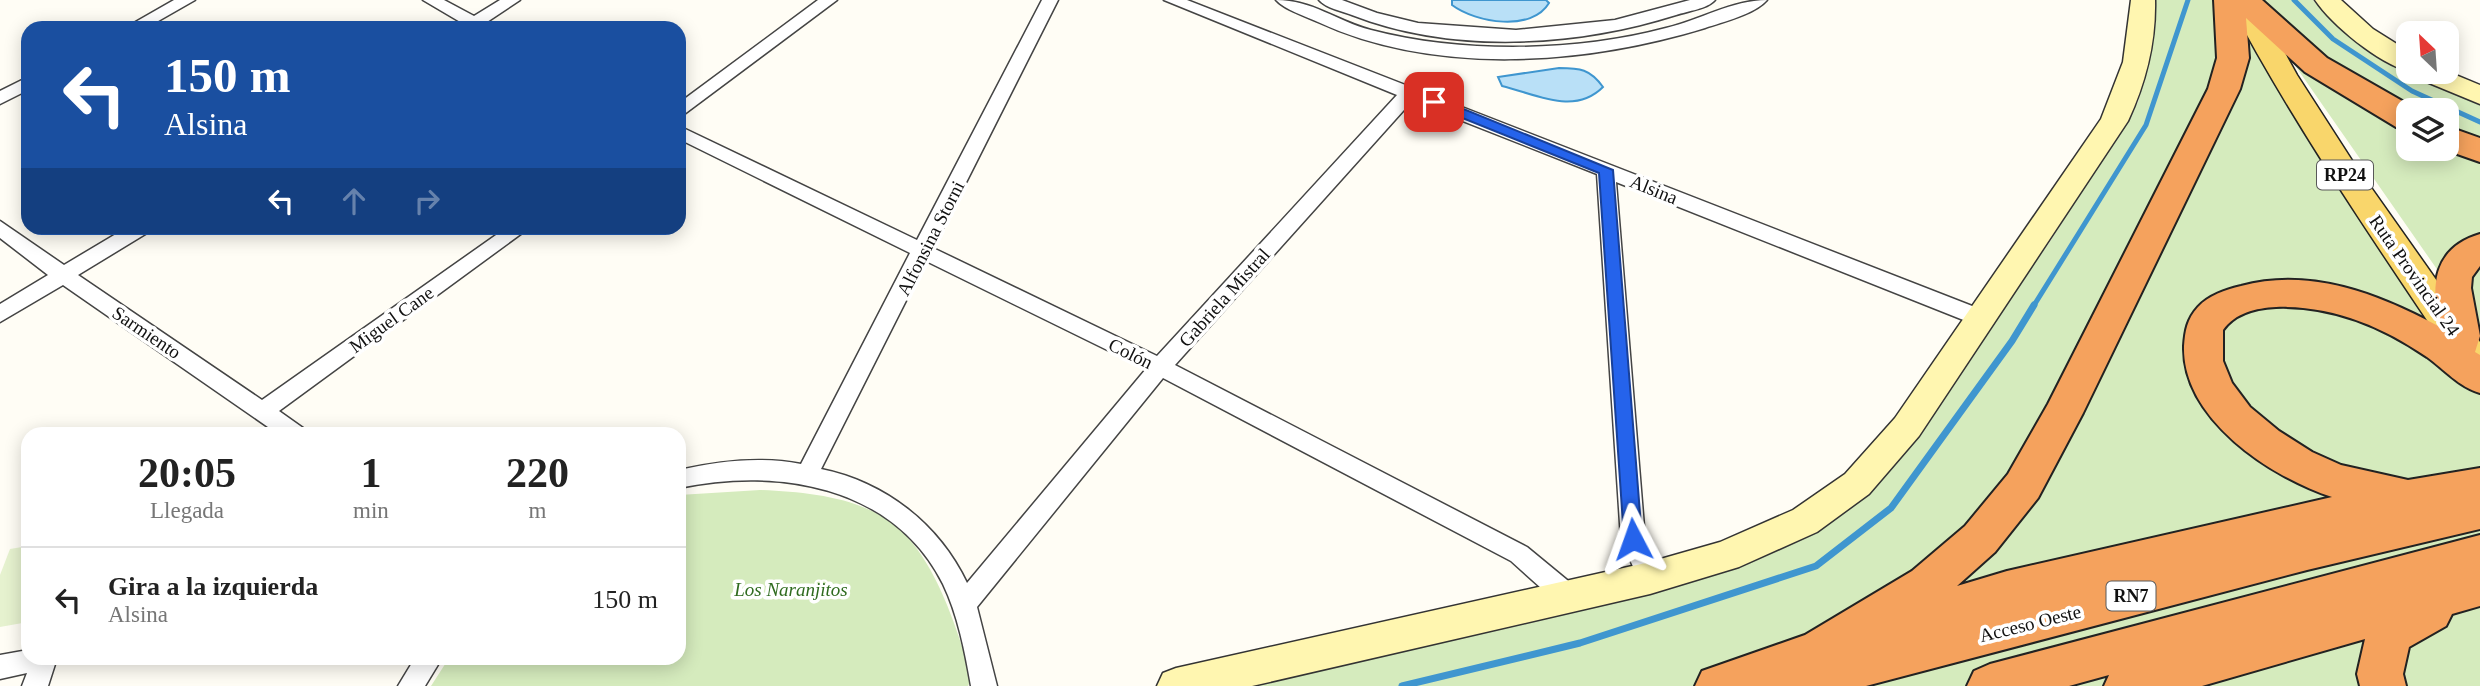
<!DOCTYPE html>
<html lang="es">
<head>
<meta charset="utf-8">
<style>
  body { margin:0; font-family:Georgia,serif; background:#f2f2f2; color:#222; height:100vh; display:flex; flex-direction:column; font-size:26px; white-space:nowrap }
  * { box-sizing:border-box; margin:0 }
  p { font-size:23px; color:#767676 }
  .icon { flex:none; width:38px; height:38px; fill:none; stroke:currentColor; stroke-width:2; stroke-linecap:round; stroke-linejoin:round }
  .map { position:relative; flex:1; overflow:hidden }
  .side { position:absolute; left:21px; top:427px; width:665px; height:238px; display:flex; flex-direction:column; background:#fff; border-radius:21px; box-shadow:0 4px 18px #0003 }
  .side>* { flex:none }
  .hud { position:absolute; left:21px; top:21px; width:665px; height:214px; border-radius:21px; box-shadow:0 4px 18px #0003; background:#1a4fa0; color:#fff; overflow:hidden }
  .needle { width:46px; rotate:335deg }
  .buttons { position:absolute; left:2396px; top:21px; display:grid; gap:14px }
  .buttons a { display:grid; place-items:center; width:63px; height:63px; border-radius:14px; background:#fff; box-shadow:0 4px 18px #0003; font-size:35px }
  .pin { position:absolute; display:grid; place-items:center; width:60px; height:60px; color:#fff; margin:-30px; border-radius:14px; box-shadow:0 4px 10px #0006 }
  .me { position:absolute; width:77px; margin:-38px; rotate:356deg; stroke-linejoin:round; filter:drop-shadow(0 0 5px #0008) }
  .turn { display:flex; align-items:center; gap:24px; height:147px; padding:0 28px; font-size:32px }
  .turn .icon { width:91px; height:91px; stroke-width:2.5 }
  .turn b { display:block; font-size:49px; line-height:60px }
  .lanes { display:flex; align-items:center; height:66px; padding:0 28px; background:#0003; justify-content:center; gap:35px; direction:ltr }
  .lanes .off { opacity:.35 }
  .eta { display:flex; justify-content:space-evenly; align-items:center; height:119px; text-align:center }
  .eta b { font-size:42px; font-weight:800; line-height:49px }
  ul { padding:0; list-style:none }
  li { display:flex; align-items:center; gap:21px; height:105px; padding:0 28px; border-top:2px solid #e0e0e0 }
  li div { flex:1 }
  li b { display:block; font-size:26px }
  li em { font-style:normal }
  .map>svg:first-child { display:block }
  .green { fill:#d5ebbd; fill-rule:evenodd }
  .pitch { fill:#e6f2cf }
  .water { fill:#b9e0f7; stroke:#3f96cf; stroke-width:2 }
  .lines { fill:none; stroke-linecap:round; stroke-linejoin:round }
  .stream-far1 { stroke:#3f96cf; stroke-width:5 }
  .stream { stroke:#3f96cf; stroke-width:7 }
  .street-casing { stroke:#444; stroke-width:3 }
  .secondary-casing { stroke:#333; stroke-width:3 }
  .primary-casing { stroke:#222; stroke-width:3 }
  .highway-casing { stroke:#222; stroke-width:4 }
  .street { fill:#fff; fill-rule:evenodd }
  .secondary { fill:#fff6b0; fill-rule:evenodd }
  .primary { fill:#f9d66b; fill-rule:evenodd }
  .highway { fill:#f5a25d; fill-rule:evenodd }
  .route { fill:#2563eb; stroke:#184099; stroke-width:2 }
  .labels { text-anchor:middle; stroke-width:7; stroke-linejoin:round; paint-order:stroke }
  .shield { fill:#fff; stroke:#585858; stroke-width:2 }
  .shield-label { font-size:18px; font-weight:bold; fill:#111 }
  .street-label { font-size:19px; fill:#111; stroke:#fff }
  .park-label { font-size:19px; font-style:italic; fill:#2f6b1f; stroke:#fff }
</style>
</head>
<body>
<div class="map">
<svg width="2480" height="686" viewBox="0 0 2480 686">
  <rect width="100%" height="100%" fill="#fffdf5"/>
  <g class="green">
    <polygon points="2156,0 2227,0 2245,36 2480,392 2480,686 1249,686 1387,655 1709,574 1890,465 2049,243 2138,102 2156,21"/>
    <path d="M 2260,0 L 2313,0 C 2359,52 2419,74 2480,101 L 2480,331 L 2280,44 ZM 2408,110 L 2446,110 L 2446,149 L 2408,149 Z"/>
    <path d="M 760,490 C 800,492 843,495 880,515 C 932,543 956,626 972,678 L 968,686 L 431,686 L 449,658 L 679,658 L 679,495 Z"/>
  </g>
  <polygon class="pitch" points="28,546 28,622 0,627 0,575 10,549"/>
  <g class="water">
    <path d="M 1452,0 L 1546,0 L 1549,3 C 1532,32 1476,23 1452,5 Z"/>
    <path d="M 1559,68 C 1580,68 1590,69 1603,87 C 1574,116 1536,94 1502,86 L 1498,77 Z"/>
  </g>
  <g class="lines">
    <g class="stream-far1">
      <polyline points="2294,0 2333,39 2412,91 2480,122"/>
      <polyline points="2033,307 2146,125 2188,0"/>
    </g>
    <polyline class="stream" points="1402,686 1580,643 1816,566 1891,508 2012,341 2034,305"/>
    <defs>
      <g id="street">
        <polygon points="174,0 195,0 146,28 125,28"/>
        <polygon points="423,0 444,0 474,16 500,0 520,0 487,22 493,28 458,28 462,23"/>
        <polygon points="818,0 837,0 679,118 679,103"/>
        <path d="M 1042,0 L 1058,0 L 933,248 L 1157,356 L 1397,95 L 1164,0 L 1187,0 L 1985,311 L 1988,317 L 1985,323 L 1971,323 L 1616,182 L 1645,539 L 1662,578 L 1659,585 L 1650,589 L 1641,585 L 1621,539 L 1597,174 L 1412,101 L 1175,365 L 1527,547 L 1578,589 L 1581,597 L 1578,605 L 1569,608 L 1560,605 L 1511,561 L 1163,378 L 977,607 L 997,686 L 971,686 C 965,652 958,615 943,584 C 893,485 777,467 679,488 L 679,470 C 719,461 760,456 801,464 L 910,253 L 679,139 L 679,126 L 917,240 ZM 926,261 L 1146,369 L 967,583 C 939,524 885,482 821,469 Z"/>
        <path d="M 1276,0 C 1313,0 1336,21 1371,30 C 1417,42 1465,47 1513,47 C 1564,47 1617,41 1666,28 C 1700,20 1732,0 1767,0 C 1755,14 1723,22 1705,28 C 1584,65 1435,76 1318,22 C 1305,16 1285,10 1276,0 Z"/>
        <path d="M 1319,0 L 1342,0 L 1377,13 L 1418,23 L 1516,30 L 1615,20 L 1690,0 L 1715,0 C 1707,9 1688,11 1676,15 C 1575,47 1452,54 1352,15 C 1341,11 1326,8 1319,0 Z"/>
        <polygon points="28,77 28,90 0,104 0,91"/>
        <polygon points="0,221 64,265 126,228 149,228 147,233 78,275 262,400 506,228 529,228 279,411 303,428 306,434 278,434 63,285 0,322 0,304 48,275 0,238"/>
        <polygon points="28,650 28,658 57,658 48,686 22,686 27,673 0,679 0,655"/>
        <polygon points="415,658 442,658 425,686 398,686"/>
      </g>
      <g id="secondary">
        <path d="M 2131,0 L 2155,0 C 2156,43 2146,82 2128,121 L 1919,436 L 1869,494 L 1817,532 L 1739,567 L 1650,594 L 1252,686 L 1157,686 L 1163,673 L 1176,668 L 1650,562 L 1720,542 L 1793,510 L 1845,474 L 1895,418 L 2101,119 L 2123,62 Z"/>
        <path d="M 2315,0 L 2341,0 L 2373,29 L 2408,51 L 2408,71 C 2378,63 2332,25 2315,0 Z"/>
        <polygon points="2446,71 2480,85 2480,104 2417,78 2413,72"/>
      </g>
      <path id="primary" d="M 2228,0 L 2256,0 L 2297,75 L 2353,162 L 2480,342 L 2480,384 L 2467,380 C 2384,255 2298,133 2228,0 Z"/>
      <g id="highway">
        <path d="M 2214,0 L 2262,0 L 2327,58 L 2418,110 L 2408,110 L 2408,130 L 2396,127 L 2305,72 L 2246,18 L 2249,58 L 2240,89 L 2083,413 L 2038,498 L 1995,552 L 1957,586 L 2007,571 L 2332,497 C 2271,477 2182,419 2184,346 C 2185,331 2187,319 2198,307 C 2209,295 2225,290 2241,286 C 2310,267 2379,294 2440,327 C 2430,286 2433,248 2480,234 L 2480,266 L 2472,277 L 2471,288 L 2480,336 L 2475,352 L 2480,355 L 2480,393 C 2459,387 2445,370 2427,357 C 2382,326 2331,305 2276,307 C 2256,308 2235,313 2223,330 L 2223,361 L 2232,383 L 2250,407 L 2279,431 L 2312,452 L 2341,465 L 2408,480 L 2480,468 L 2480,529 L 2307,570 L 1866,686 L 1695,686 L 1702,671 L 1805,635 L 1912,571 L 1965,526 L 2008,474 L 2048,404 L 2208,89 L 2217,58 Z"/>
        <polygon points="2446,126 2480,138 2480,162 2443,149 2446,149"/>
        <polygon points="2480,535 2480,606 2452,614 2446,626 2409,647 2403,674 2406,686 2360,686 2357,674 2365,639 2202,686 2104,686 2109,675 2069,686 1967,686 1974,671 1990,664"/>
      </g>
    </defs>
    <use href="#street" class="street-casing"/>
    <use href="#secondary" class="secondary-casing"/>
    <use href="#primary" class="primary-casing"/>
    <use href="#highway" class="highway-casing"/>
    <use href="#street" class="street"/>
    <use href="#secondary" class="secondary"/>
    <use href="#primary" class="primary"/>
    <use href="#highway" class="highway"/>
  </g>
  <polygon class="route" points="1434,97 1613,170 1642,539 1639,545 1633,547 1624,539 1599,173 1430,105 1428,102"/>
  <g class="labels">
    <g class="shield">
      <rect x="2317" y="160.5" width="56" height="29" rx="5"/>
      <rect x="2106.5" y="581.5" width="49" height="29" rx="5"/>
    </g>
    <g class="shield-label">
      <text x="2345" y="181">RP24</text>
      <text x="2131" y="602">RN7</text>
    </g>
    <g class="street-label">
      <text transform="translate(1654 189) rotate(22)" y="7">Alsina</text>
      <text transform="translate(930 238) rotate(-63)" y="7">Alfonsina Storni</text>
      <text transform="translate(2415 275) rotate(55)" y="7">Ruta Provincial 24</text>
      <text transform="translate(1224 297) rotate(-48)" y="7">Gabriela Mistral</text>
      <text transform="translate(391 319) rotate(-36)" y="7">Miguel Cane</text>
      <text transform="translate(147 332) rotate(34)" y="7">Sarmiento</text>
      <text transform="translate(1131 353) rotate(26)" y="7">Colón</text>
      <text transform="translate(2030 623) rotate(-14)" y="7">Acceso Oeste</text>
    </g>
    <g class="park-label">
      <text x="791" y="596">Los Naranjitos</text>
    </g>
  </g>
</svg>
<div class="buttons">
<a><svg class="needle" viewBox="-14 -14 28 28"><path d="M0-13l5 13h-10z" fill="#e53935"/><path d="M0 13l5-13h-10z" fill="#767676"/></svg></a>
<a><svg class="icon" aria-label="layers" viewBox="0 0 24 24"><path d="M12 4l9 5-9 5-9-5zM3 14l9 5 9-5"/></svg></a>
</div>
<div class="pin" style="left:1434px;top:102px;background:#d93025"><svg class="icon" aria-label="arrive" viewBox="0 0 24 24"><path d="M6 21V4h12l-3 4 3 4H6"/></svg></div>
<svg class="me" style="left:1633px;top:539px" viewBox="-20 -20 40 40"><path d="M0-17L14 15 0 8-14 15z" fill="#2563eb" stroke="#fff" stroke-width="4"/></svg>
<div class="hud">
<div class="turn"><svg class="icon" aria-label="left" viewBox="0 0 24 24"><path d="M17 20v-9H6M10 6l-5 5 5 5"/></svg><div><b>150 m</b>Alsina</div></div>
<div class="lanes"><svg class="icon" aria-label="left" viewBox="0 0 24 24"><path d="M17 20v-9H6M10 6l-5 5 5 5"/></svg><svg class="icon off" aria-label="ahead" viewBox="0 0 24 24"><path d="M12 20V5M6 11l6-6 6 6"/></svg><svg class="icon off" aria-label="right" viewBox="0 0 24 24"><path d="M7 20v-9h11M14 6l5 5-5 5"/></svg></div>
</div>
<section class="side">
<div class="eta">
<div><b>20:05</b><p>Llegada</p></div>
<div><b>1</b><p>min</p></div>
<div><b>220</b><p>m</p></div>
</div>
<ul>
<li><svg class="icon" aria-label="left" viewBox="0 0 24 24"><path d="M17 20v-9H6M10 6l-5 5 5 5"/></svg><div><b>Gira a la izquierda</b><p>Alsina</p></div><em>150 m</em></li>
</ul>
</section>
</div>
</body>
</html>
